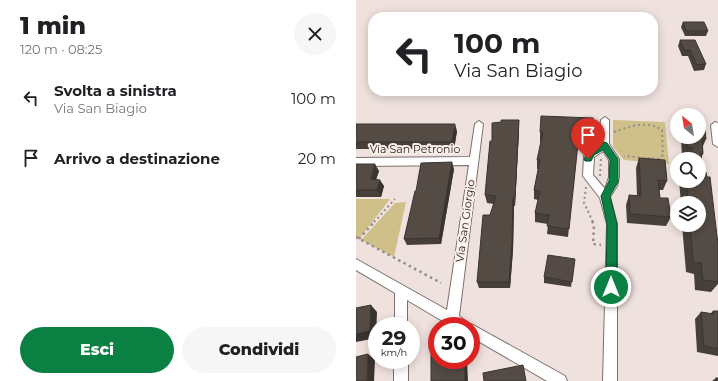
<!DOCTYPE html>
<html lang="it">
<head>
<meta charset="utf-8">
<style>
  body { margin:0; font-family:Montserrat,sans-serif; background:#f6f6f6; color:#202124; height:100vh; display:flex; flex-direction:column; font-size:15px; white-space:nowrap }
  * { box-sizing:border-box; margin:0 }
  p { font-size:13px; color:#757577 }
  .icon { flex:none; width:22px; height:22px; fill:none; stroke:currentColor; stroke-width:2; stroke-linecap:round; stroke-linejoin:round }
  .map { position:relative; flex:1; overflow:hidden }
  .side { display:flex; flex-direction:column; background:#fff; width:356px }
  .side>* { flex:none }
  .hud { position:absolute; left:12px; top:12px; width:290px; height:84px; border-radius:16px; box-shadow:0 2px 10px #0003; background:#fff; color:#202124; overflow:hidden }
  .needle { width:26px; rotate:330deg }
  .buttons { position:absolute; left:314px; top:108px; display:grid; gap:8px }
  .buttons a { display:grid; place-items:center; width:36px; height:36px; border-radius:50%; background:#fff; box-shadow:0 2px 10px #0003; font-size:20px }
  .speed { position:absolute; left:12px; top:317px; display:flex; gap:8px; font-size:20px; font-weight:700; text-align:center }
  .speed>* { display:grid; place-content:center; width:52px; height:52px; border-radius:50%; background:#fff; box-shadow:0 2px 10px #0003; line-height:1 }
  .speed small { font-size:10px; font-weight:400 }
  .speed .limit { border:6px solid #d22; background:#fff; color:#111 }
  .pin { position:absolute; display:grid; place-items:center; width:34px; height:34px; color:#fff; margin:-41px -17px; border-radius:50% 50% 50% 0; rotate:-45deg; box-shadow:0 0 4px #0007 }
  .pin .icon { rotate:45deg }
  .me { position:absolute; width:44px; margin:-22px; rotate:0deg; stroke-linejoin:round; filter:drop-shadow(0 0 3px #0008) }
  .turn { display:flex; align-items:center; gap:14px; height:84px; padding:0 20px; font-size:18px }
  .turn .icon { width:52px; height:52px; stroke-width:2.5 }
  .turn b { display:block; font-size:28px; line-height:34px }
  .round { display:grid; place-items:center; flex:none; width:42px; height:42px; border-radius:21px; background:#f6f6f6 }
  .overview { display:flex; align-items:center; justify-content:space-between; height:68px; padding:0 20px }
  h1 { font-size:24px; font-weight:800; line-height:30px }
  .primary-button { display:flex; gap:8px; margin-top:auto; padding:8px 20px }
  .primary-button a { flex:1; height:46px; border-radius:24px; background:#0b8043; color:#fff; font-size:16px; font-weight:800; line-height:46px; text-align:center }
  .primary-button a+a { background:#f6f6f6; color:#202124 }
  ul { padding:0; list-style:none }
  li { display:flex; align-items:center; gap:12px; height:60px; padding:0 20px }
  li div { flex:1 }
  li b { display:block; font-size:15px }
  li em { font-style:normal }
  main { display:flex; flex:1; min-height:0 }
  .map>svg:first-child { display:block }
  .green { fill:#cfc08a }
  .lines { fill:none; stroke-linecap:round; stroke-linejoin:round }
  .minor-casing { stroke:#7c706c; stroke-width:2 }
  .path-far1 { stroke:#968c8a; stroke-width:2; stroke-dasharray:2 3; stroke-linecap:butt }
  .path { stroke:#968c8a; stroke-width:2.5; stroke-dasharray:2.5 3.5; stroke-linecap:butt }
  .minor { fill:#fff; fill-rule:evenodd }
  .wall { fill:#47403a }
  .shaded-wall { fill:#3a3430 }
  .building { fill:#534b44; stroke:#3a3430 }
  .route { fill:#0b8043; stroke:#07532c }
  .labels { text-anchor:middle; stroke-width:4; stroke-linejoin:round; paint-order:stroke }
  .street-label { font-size:11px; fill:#2b2625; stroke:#fcefea }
</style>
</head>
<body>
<main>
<section class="side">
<div class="overview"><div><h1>1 min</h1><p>120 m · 08:25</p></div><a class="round"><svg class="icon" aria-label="close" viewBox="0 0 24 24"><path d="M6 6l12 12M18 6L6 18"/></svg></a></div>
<ul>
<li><svg class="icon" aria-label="left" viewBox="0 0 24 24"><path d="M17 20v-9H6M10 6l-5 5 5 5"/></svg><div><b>Svolta a sinistra</b><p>Via San Biagio</p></div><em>100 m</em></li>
<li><svg class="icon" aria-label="arrive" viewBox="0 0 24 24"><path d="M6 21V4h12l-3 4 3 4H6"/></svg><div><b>Arrivo a destinazione</b></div><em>20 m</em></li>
</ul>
<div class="primary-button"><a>Esci</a><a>Condividi</a></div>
</section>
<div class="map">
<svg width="362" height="381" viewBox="0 0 362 381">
  <rect width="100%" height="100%" fill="#efe1dd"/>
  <g class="green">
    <polygon points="257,120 309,122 313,164 268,160 257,147"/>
    <polygon points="0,199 34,199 3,239 0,237"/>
    <polygon points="50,202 38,257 5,240 39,203"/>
  </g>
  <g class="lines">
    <defs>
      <g id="minor">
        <path d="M 249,117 L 253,120 L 253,144 L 263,159 L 263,177 L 261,186 L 254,197 L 261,224 L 261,381 L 247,381 L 251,224 L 244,198 L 227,176 L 228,156 L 243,144 L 245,120 ZM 247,151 L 253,160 L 253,177 L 249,189 L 237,175 L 238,157 Z"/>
        <polygon points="123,121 127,124 103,316 111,322 113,325 115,324 119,326 209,376 211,381 191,381 115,337 115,326 95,326 51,300 51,326 39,326 39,293 0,270 0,259 91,310 113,165 0,166 0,158 114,157 119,124"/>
        <polygon points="359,122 362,123 362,147 357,144 355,125"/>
        <rect x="38" y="360" width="14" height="21"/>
      </g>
    </defs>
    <use href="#minor" class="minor-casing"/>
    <g class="path-far1">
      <path d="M 258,132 C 274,126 291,120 306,130 L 307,155 L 302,159 L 268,156"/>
      <polyline points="244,176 245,158"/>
      <polyline points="230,187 228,203 237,222"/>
      <polyline points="18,222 39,199"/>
    </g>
    <g class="path">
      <polyline points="236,221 238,225 237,244 245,245"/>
      <polyline points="0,237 85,283"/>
      <polyline points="3,239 19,221"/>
    </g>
    <use href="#minor" class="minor"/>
  </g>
  <g class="wall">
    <polygon points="327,22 352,31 350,36 329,36 325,27"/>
    <polygon points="324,40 350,64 348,70 338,71 332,56 326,56 322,46"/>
    <polygon points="163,120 163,129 159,206 158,206 157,250 154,288 123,288 121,282 134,215 138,204 131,203 129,195 136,141"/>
    <polygon points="344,122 350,139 347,146 347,154 345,158 347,172 362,244 362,284 355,292 339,290 338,274 330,272 326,225 343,225 343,203 325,203 323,181 343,181 343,159 326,159 325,137 343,137"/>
    <polygon points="0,124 101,131 98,149 0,149"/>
    <polygon points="184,132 238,134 237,144 222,143 212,237 191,234 192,224 179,222 179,213 182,200 178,199 178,190 182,169 181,169 181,160 185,142 184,142"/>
    <polygon points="283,158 311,181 307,190 303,190 304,198 315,217 310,226 271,223 270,205 273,195 281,196 280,168"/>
    <polygon points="0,164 23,171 20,179 28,186 25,197 0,197"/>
    <polygon points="98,169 85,244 51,245 48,239 60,191"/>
    <polygon points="219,259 215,287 188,283 188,277"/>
    <polygon points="357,311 362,311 362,356 341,352 339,319 345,312 354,314"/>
    <polygon points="360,378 362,381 356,381"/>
  </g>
  <g class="shaded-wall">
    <polygon points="163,120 163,129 159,206 159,198"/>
    <polygon points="99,124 101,131 98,149 96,142"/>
    <polygon points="96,162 98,169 85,244 83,238"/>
    <polygon points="19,164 23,171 18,186 15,179"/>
    <polygon points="24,180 28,186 25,197 21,190"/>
    <polygon points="157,198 158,206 157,250 154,288 153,282"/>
    <polygon points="15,305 21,312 20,338 0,342 0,334"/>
    <polygon points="12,354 19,360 18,381 11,381"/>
    <polygon points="109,360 111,360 112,381 109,381"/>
  </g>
  <g class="building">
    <polygon points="327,22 348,22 352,31 330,31"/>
    <polygon points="324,40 339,40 350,64 341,65 334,50 328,50"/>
    <polygon points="185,116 237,118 238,134 223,134 213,229 191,226 193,215 179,213 184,191 178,190 184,160 181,160 187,132 184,132"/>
    <polygon points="343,118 344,118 344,122 348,122 350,139 346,139 347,154 345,153 347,172 350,172 351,177 354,177 362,244 362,282 347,280 345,263 337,262 334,225 343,225 343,203 332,203 330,181 343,181 343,159 336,159 336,148 331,147 331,137 343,137"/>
    <polygon points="145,120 163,120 159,198 157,198 156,242 153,282 121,282 127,215 134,215 140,196 129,195 134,141 136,141 136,123 145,122"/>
    <polygon points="0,124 99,124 96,142 0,142"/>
    <polygon points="283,158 309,160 311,181 302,180 304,198 312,198 315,217 274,214 273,195 285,196"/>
    <polygon points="96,162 83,238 48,239 59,191 60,191 65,163"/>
    <polygon points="0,164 19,164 15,179 24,180 21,190 0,190"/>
    <polygon points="192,255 219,259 216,282 188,277"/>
    <polygon points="15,305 14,331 0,334 0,308"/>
    <polygon points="357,311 362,311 362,349 348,346 345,312 358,314"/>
    <polygon points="81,353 81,360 109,360 109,381 75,381 75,354"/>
    <polygon points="12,354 11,381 0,381 0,357"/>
    <polygon points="167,365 170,381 128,381 127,373"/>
    <rect x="360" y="378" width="2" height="3"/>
  </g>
  <polygon class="route" points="248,142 251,143 262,159 262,182 254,196 261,224 261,287 259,290 255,292 251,290 250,287 251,224 245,196 253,181 254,160 247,150 238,155 235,161 229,161 228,159 232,151"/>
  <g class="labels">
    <g class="street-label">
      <text x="59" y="153">Via San Petronio</text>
      <text transform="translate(109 221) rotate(-82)" y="4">Via San Giorgio</text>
    </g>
  </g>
</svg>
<div class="buttons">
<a><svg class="needle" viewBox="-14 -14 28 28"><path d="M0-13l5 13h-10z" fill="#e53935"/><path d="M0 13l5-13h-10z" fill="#757577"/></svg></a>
<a><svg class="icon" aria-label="search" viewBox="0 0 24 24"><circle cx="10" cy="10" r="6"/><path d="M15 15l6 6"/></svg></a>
<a><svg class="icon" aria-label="layers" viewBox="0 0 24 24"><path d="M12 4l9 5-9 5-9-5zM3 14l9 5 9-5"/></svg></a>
</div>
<div class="speed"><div>29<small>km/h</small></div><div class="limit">30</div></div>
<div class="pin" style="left:232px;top:159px;background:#d93025"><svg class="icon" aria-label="arrive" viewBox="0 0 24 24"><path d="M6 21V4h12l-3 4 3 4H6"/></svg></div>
<svg class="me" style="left:255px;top:287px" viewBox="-20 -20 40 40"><circle r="17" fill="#0b8043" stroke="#fff" stroke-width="3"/><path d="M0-11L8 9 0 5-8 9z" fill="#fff"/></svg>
<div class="hud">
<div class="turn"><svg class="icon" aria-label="left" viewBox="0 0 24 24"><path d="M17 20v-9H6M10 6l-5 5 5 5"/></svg><div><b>100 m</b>Via San Biagio</div></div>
</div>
</div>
</main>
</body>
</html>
